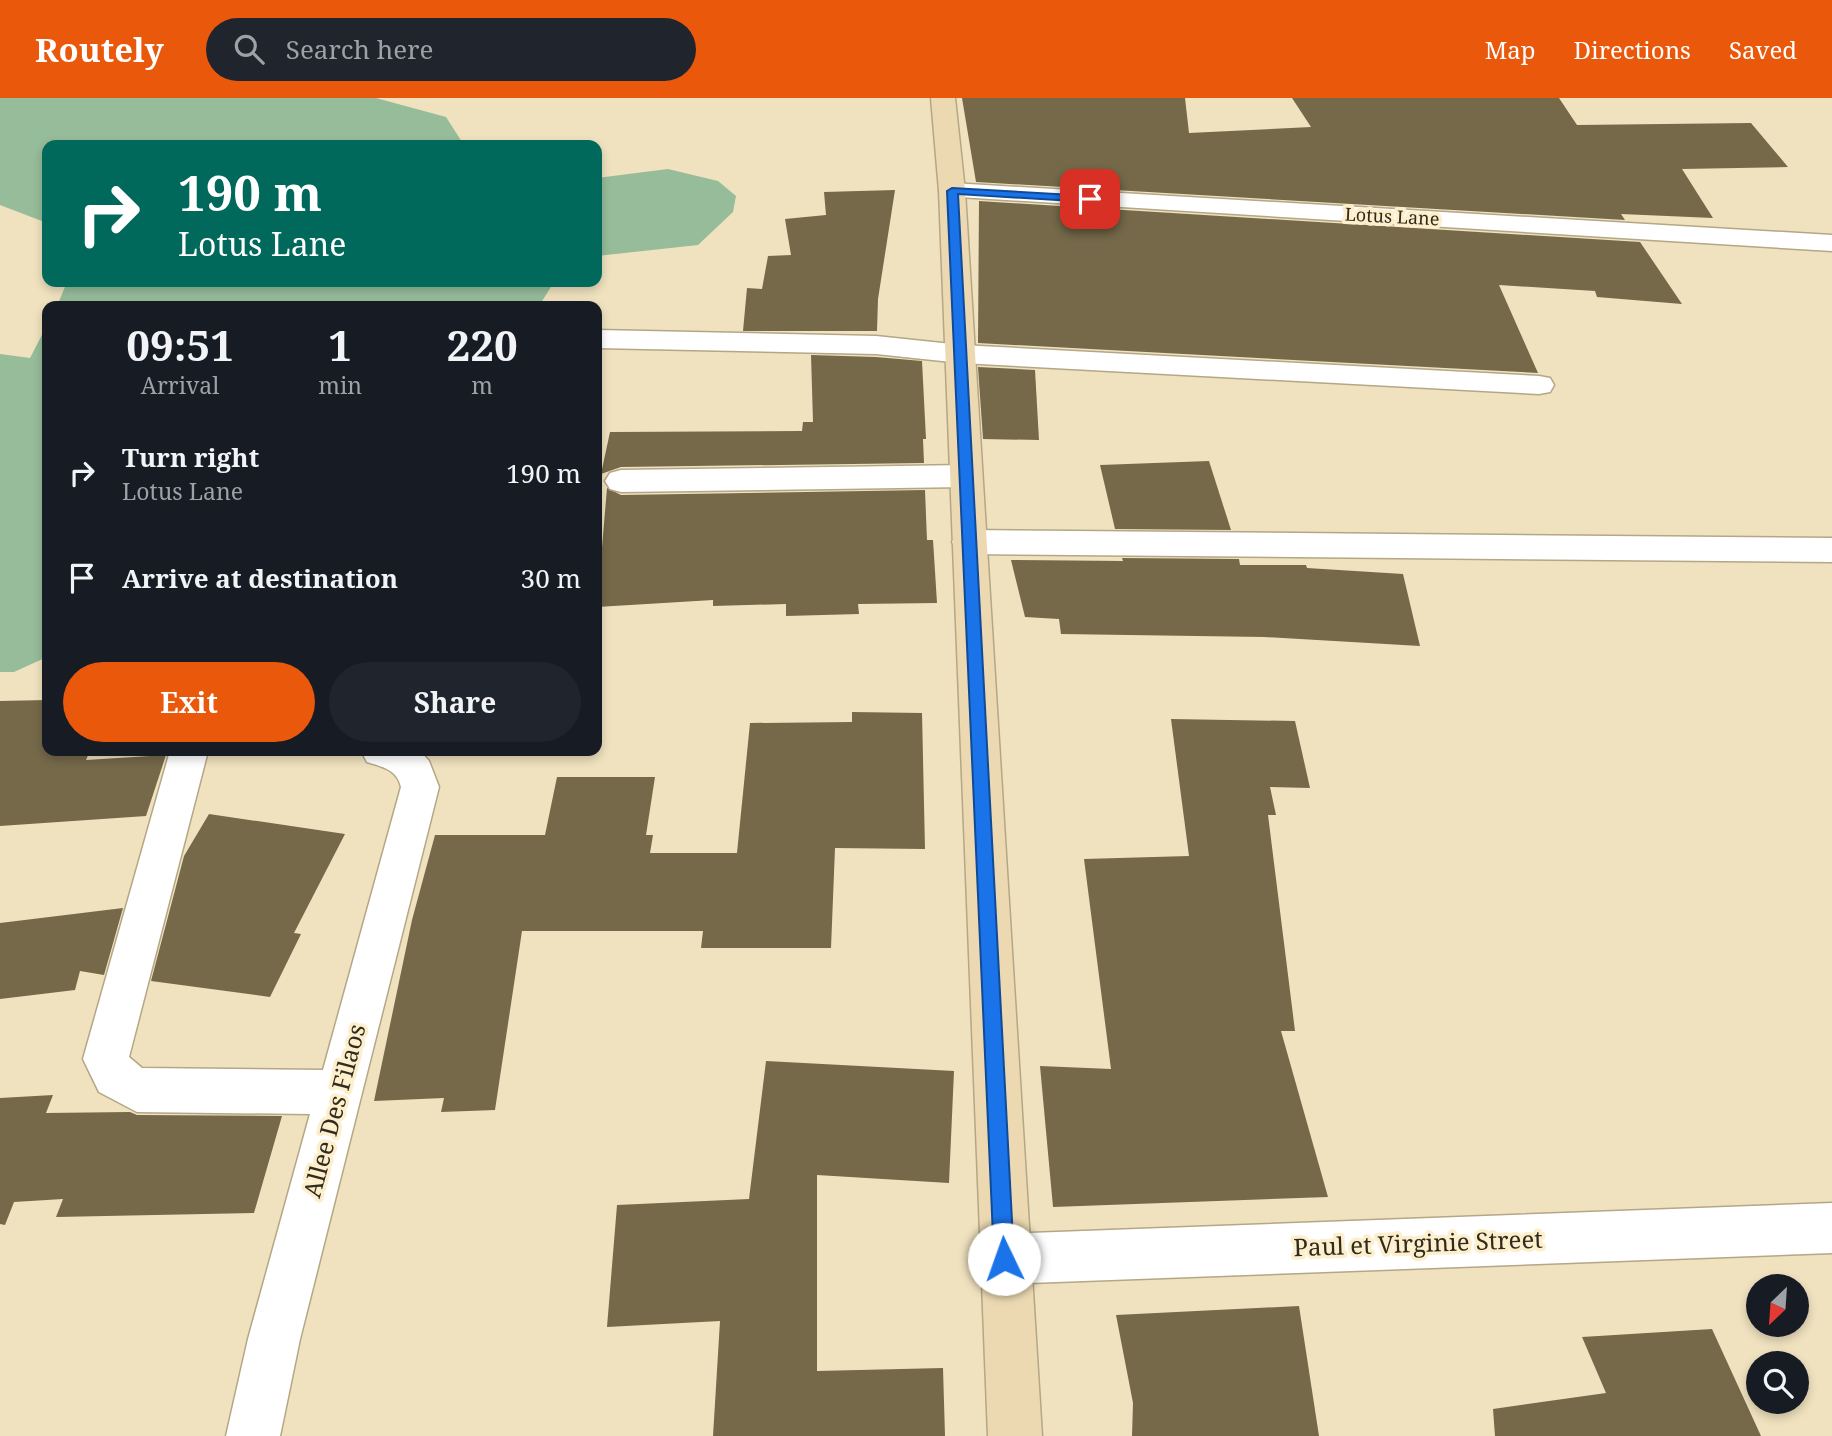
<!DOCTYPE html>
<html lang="en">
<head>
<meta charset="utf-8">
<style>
  body { margin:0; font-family:"Noto Serif",serif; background:#20242c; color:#f1f3f6; height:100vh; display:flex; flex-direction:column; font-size:26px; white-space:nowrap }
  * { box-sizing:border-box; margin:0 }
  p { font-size:23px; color:#9ea1a6 }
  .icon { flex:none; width:38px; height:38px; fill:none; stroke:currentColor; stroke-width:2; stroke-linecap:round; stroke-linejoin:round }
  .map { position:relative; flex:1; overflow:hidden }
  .sheet { position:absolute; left:42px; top:203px; width:560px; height:455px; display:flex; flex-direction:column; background:#171b24; border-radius:14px; box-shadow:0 4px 10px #0003 }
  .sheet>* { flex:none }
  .guide { position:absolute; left:42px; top:42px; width:560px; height:147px; border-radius:14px; box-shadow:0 4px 10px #0003; background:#00695c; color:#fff; overflow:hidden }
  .needle { width:46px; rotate:205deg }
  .buttons { position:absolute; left:1746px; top:1176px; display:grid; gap:14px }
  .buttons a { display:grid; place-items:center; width:63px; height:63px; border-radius:50%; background:#171b24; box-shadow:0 4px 10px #0003; font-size:35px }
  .pin { position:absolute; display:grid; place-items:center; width:60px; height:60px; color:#fff; margin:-30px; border-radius:14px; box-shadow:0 4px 10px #0006 }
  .me { position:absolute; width:77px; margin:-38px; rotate:357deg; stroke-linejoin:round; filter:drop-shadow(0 0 5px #0008) }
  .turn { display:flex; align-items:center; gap:24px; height:147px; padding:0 21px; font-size:32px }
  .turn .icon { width:91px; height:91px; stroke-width:2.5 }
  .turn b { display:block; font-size:49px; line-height:60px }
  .eta { display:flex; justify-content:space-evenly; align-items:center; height:119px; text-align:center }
  .eta b { font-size:42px; font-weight:700; line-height:49px }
  .cta { display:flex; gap:14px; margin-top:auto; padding:14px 21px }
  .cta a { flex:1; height:80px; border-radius:42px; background:#ea580c; color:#fff; font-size:28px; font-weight:700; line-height:80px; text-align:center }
  .cta a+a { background:#20242c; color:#f1f3f6 }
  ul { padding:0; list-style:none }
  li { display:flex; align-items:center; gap:21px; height:105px; padding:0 21px }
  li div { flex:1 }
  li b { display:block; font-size:26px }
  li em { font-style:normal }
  header { display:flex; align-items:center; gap:42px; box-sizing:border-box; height:98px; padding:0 35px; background:#ea580c; color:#fff }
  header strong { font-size:33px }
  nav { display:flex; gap:38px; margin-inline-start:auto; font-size:24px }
  .search { width:490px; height:63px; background:#20242c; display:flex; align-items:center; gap:18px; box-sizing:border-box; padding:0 24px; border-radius:38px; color:#9ea1a6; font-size:26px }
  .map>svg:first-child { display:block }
  .green { fill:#96bc9a }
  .building { fill:#75694a }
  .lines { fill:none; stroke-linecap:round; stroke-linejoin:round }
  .street-casing { stroke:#b4a786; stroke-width:3 }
  .secondary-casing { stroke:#b4a786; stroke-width:3 }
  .street { fill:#fff; fill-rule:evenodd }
  .secondary { fill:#ecd9b2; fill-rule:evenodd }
  .route { fill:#1a73e8; stroke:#114b97; stroke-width:2 }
  .labels { text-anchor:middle; stroke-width:7; stroke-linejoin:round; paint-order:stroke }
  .far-street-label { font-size:18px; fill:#302b1e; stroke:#fdefcc }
  .near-street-label { font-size:24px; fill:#302b1e; stroke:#fdefcc }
</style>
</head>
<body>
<header>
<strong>Routely</strong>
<div class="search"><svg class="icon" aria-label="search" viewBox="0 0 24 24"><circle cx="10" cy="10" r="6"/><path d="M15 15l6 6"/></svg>Search here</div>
<nav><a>Map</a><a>Directions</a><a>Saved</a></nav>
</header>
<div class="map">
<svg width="1832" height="1338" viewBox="0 0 1832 1338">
  <rect width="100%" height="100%" fill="#f0e2bf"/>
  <g class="green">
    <polygon points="0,0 376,0 446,19 464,47 47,47 47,125 0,107"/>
    <polygon points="668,71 718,83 736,98 733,114 698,147 597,158 597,80"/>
    <polygon points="67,184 554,184 539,208 57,208"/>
    <polygon points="47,227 47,559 14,574 0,574 0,256 30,260"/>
  </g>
  <g class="building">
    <polygon points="962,0 1185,0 1189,35 1311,29 1292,0 1559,0 1577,27 1751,25 1788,69 1682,71 1713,120 1621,116 1625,122 976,84"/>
    <polygon points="895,92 878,201 877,233 743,233 747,190 762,191 768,158 791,157 785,121 826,117 824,94"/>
    <polygon points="979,103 1640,144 1682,206 1597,199 1595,193 1499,187 1538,275 978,245"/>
    <polygon points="811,257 876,259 922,263 926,341 923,341 924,365 621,369 601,376 610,334 802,333 803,324 813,324"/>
    <polygon points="978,269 1035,272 1039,342 983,341"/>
    <polygon points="1209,363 1231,432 1115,431 1100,367"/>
    <polygon points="607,390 621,397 925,392 927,442 933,442 937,505 858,506 859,516 786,518 786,506 713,508 713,502 597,509"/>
    <polygon points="1122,460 1239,461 1240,467 1306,467 1307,470 1403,476 1420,548 1264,539 1061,536 1059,521 1025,519 1011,462 1123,463"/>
    <polygon points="47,602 47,653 90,653 86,662 166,657 146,718 0,728 0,603"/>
    <polygon points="852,614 922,615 925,751 835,750 831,850 701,850 703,833 522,833 495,1012 441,1014 444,1000 374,1003 412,822 435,737 545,737 557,679 655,679 646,737 653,737 650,755 737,755 750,625 852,624"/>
    <polygon points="1171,621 1295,623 1310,690 1270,689 1276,717 1268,717 1295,933 1281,933 1328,1099 1053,1109 1040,968 1111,971 1084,761 1189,758"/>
    <polygon points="209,716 345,736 294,835 301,836 270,899 151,883 184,758"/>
    <polygon points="123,810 104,877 80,873 75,892 0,901 0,825"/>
    <polygon points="766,963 954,973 949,1085 817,1077 817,1273 943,1270 945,1338 713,1338 720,1223 607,1229 617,1107 749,1101"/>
    <polygon points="53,997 46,1015 130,1014 137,1017 282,1018 254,1115 56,1119 63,1101 14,1104 5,1127 0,1126 0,1000"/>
    <polygon points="1299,1208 1319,1338 1132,1338 1133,1305 1116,1217"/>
    <polygon points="1712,1231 1761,1338 1495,1338 1493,1311 1606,1295 1582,1239"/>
  </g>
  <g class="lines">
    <defs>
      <g id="street">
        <polygon points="952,85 1832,137 1832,153 943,98 939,93 943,88"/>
        <polygon points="597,232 876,238 961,247 1539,278 1550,280 1554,287 1550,294 1539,296 961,265 876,256 597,250"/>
        <polygon points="966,367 977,370 982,378 977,386 966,389 621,394 610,391 605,383 610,375 621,372"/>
        <polygon points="969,432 1832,440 1832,464 969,456 957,452 952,444 957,436"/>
        <path d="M 170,653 L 208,653 L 129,959 L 142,970 L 323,972 L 401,689 C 397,671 382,669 367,664 L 361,653 L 420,653 L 429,663 L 439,689 L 300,1241 L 280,1338 L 226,1338 L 248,1241 L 310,1016 L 137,1014 L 99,994 L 83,961 Z"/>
        <polygon points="1832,1105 1832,1155 1004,1186 986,1179 979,1161 986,1143 1004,1136"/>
      </g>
      <polygon id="secondary" points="931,0 955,0 965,93 1042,1338 988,1338 939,93"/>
    </defs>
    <use href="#street" class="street-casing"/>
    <use href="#secondary" class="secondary-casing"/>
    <use href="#street" class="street"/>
    <use href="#secondary" class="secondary"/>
  </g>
  <polygon class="route" points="952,90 1090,98 1095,101 1090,104 958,96 1014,1161 1011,1169 1004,1172 997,1169 994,1161 947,93"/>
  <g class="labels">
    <g class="far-street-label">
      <text transform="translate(1392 119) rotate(3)" y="6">Lotus Lane</text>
    </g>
    <g class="near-street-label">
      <text transform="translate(335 1013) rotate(-75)" y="8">Allee Des Filaos</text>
      <text transform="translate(1418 1146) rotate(-2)" y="8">Paul et Virginie Street</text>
    </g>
  </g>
</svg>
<div class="buttons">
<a><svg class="needle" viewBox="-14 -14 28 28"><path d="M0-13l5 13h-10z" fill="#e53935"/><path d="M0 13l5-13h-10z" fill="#9ea1a6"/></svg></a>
<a><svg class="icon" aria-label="search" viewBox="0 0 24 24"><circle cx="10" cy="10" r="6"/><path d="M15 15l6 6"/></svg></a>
</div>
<div class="pin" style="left:1090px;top:101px;background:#d93025"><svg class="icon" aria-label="arrive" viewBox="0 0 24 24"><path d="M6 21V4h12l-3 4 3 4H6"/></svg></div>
<svg class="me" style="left:1004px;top:1161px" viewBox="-20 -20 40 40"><circle r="19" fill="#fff"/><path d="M0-13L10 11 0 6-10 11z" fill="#1a73e8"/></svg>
<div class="guide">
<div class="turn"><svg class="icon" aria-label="right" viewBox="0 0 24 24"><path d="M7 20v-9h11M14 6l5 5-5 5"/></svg><div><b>190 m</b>Lotus Lane</div></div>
</div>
<section class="sheet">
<div class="eta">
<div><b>09:51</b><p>Arrival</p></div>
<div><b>1</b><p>min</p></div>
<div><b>220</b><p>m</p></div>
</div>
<ul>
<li><svg class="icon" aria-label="right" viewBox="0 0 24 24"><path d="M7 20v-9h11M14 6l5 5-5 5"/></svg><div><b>Turn right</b><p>Lotus Lane</p></div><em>190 m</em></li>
<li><svg class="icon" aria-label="arrive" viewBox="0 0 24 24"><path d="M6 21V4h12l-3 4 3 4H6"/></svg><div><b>Arrive at destination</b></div><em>30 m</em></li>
</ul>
<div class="cta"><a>Exit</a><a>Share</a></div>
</section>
</div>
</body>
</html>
